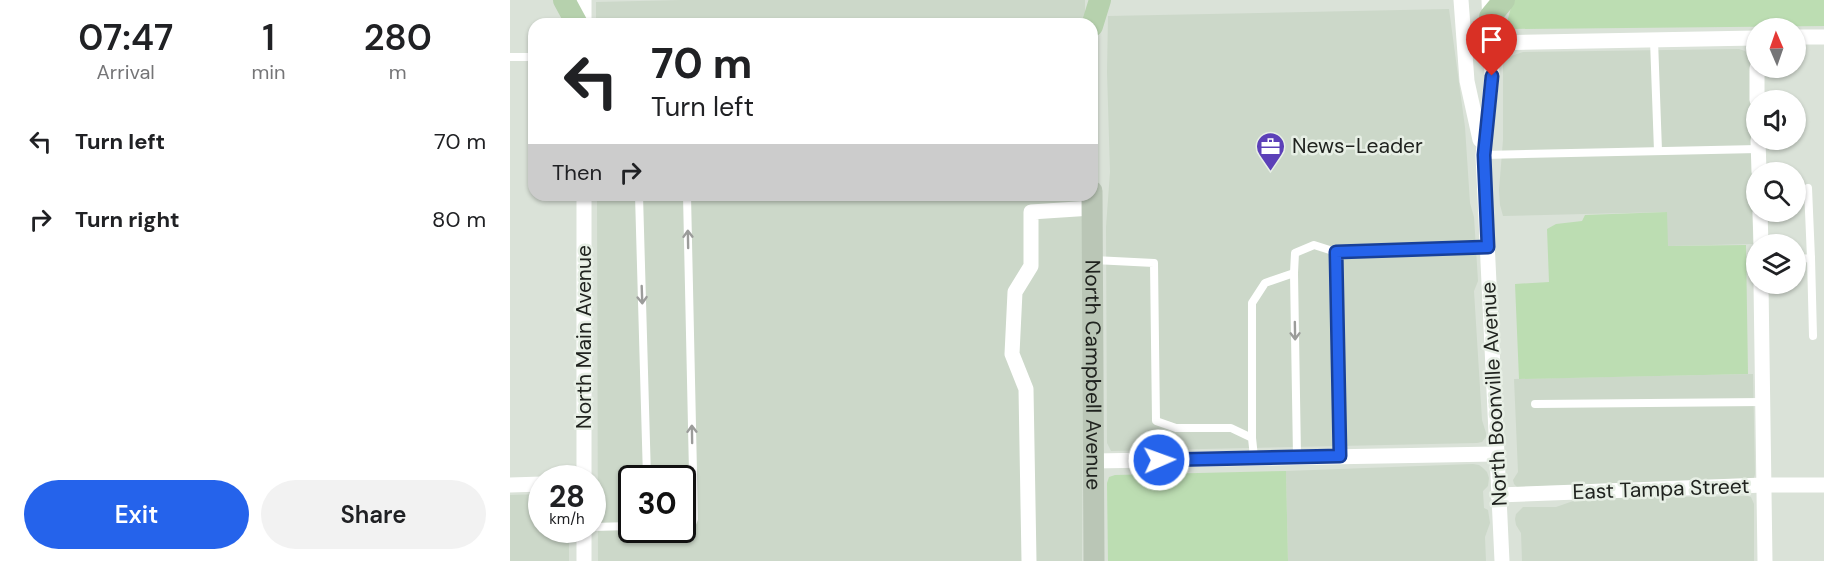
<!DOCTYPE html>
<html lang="en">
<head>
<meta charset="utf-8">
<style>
  body { margin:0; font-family:"DM Sans",sans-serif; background:#f2f2f2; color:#202124; height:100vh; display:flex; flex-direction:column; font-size:22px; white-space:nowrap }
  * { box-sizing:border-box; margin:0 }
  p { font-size:20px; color:#757577 }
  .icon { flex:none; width:33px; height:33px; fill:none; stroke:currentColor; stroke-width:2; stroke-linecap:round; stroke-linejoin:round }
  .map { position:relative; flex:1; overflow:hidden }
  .sheet { display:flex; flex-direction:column; background:#fff; width:510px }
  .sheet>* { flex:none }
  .banner { position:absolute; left:18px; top:18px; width:570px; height:183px; border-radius:18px; box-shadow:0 2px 4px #0004; background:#fff; color:#202124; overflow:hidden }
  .needle { width:39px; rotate:358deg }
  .tools { position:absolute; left:1236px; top:18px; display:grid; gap:12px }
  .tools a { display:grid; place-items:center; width:60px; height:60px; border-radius:50%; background:#fff; box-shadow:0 2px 4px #0004; font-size:30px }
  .speed { position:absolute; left:18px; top:465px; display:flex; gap:12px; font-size:30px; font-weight:700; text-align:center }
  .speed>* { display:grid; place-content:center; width:78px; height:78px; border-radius:50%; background:#fff; box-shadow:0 2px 4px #0004; line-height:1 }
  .speed small { font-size:15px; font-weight:400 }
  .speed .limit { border:3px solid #111; border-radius:9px; background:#fff; color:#111 }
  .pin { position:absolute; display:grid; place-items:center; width:51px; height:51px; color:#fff; margin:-62px -26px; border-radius:50% 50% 50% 0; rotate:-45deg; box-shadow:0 0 6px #0007 }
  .pin .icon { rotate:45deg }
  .me { position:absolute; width:66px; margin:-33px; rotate:88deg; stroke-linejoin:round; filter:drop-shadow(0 0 4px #0008) }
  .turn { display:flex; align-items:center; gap:21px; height:126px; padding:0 24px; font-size:27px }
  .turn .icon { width:78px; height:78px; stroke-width:2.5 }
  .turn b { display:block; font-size:42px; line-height:51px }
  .then { display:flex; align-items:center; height:57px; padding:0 24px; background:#0003; gap:12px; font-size:22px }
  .eta { display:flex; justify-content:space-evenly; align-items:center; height:102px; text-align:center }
  .eta b { font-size:36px; font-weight:600; line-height:42px }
  .cta { display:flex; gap:12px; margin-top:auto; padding:12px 24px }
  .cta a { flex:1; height:69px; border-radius:36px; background:#2563eb; color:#fff; font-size:24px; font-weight:600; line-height:69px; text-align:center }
  .cta a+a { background:#f2f2f2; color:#202124 }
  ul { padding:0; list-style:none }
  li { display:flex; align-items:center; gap:18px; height:78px; padding:0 24px }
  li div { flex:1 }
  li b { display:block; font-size:22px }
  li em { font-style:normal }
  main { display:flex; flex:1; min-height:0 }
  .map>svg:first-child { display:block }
  .built { fill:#ccd8c9; fill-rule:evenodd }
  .green { fill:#bcddb2 }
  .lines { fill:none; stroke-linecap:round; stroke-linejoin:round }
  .service { stroke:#fff; stroke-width:8 }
  .minor { stroke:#fff; stroke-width:15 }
  .secondary { stroke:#bac6b6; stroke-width:21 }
  .primary { stroke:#b6d1ad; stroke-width:22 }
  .oneway { stroke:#9b9c9a }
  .route-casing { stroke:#184099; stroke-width:15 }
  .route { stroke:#2563eb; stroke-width:10 }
  .labels { text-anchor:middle; stroke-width:5; stroke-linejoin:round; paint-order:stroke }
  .poi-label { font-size:21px; fill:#20231f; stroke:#e7efe5; text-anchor:start }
  .street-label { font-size:21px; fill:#20231f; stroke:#e7efe5 }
</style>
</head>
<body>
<main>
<section class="sheet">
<div class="eta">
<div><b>07:47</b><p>Arrival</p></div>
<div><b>1</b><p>min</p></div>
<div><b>280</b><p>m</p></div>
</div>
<ul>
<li><svg class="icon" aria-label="left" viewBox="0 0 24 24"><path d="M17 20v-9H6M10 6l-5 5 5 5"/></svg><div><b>Turn left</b></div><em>70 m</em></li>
<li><svg class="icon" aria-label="right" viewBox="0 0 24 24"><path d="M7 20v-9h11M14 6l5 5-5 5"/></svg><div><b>Turn right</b></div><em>80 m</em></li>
</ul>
<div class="cta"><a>Exit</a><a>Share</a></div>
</section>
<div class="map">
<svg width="1314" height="561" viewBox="0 0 1314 561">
  <rect width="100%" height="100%" fill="#dae2d8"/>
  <g class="built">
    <polygon points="172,0 575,0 575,24 86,24 86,2"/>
    <polygon points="939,9 955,127 960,203 964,217 968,281 964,291 972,420 976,433 976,437 972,442 967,443 601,451 597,443 596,227 600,172 597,72 598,16"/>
    <polygon points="1229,49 1235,51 1239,56 1241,67 1243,244 1157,246 1157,212 993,216 990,205 989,190 993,140 993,63 998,57 1013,52"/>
    <path d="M 87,195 L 574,195 L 572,561 L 88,561 ZM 122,478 L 172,478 L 172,530 L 122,530 Z"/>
    <polygon points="1243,374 1245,474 1244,478 1007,487 1004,484 1003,480 1008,472 1004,379"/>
    <polygon points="963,464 969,465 973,468 977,472 979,478 978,486 973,491 974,508 978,510 980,523 975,537 976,561 778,561 776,471"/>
    <polygon points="31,494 32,530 59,530 59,561 0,561 0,495"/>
    <polygon points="1238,496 1241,497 1244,504 1244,561 1012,561 1011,533 1006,525 1005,519 1006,514 1013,507 1046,507 1072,498"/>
  </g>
  <g class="green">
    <polygon points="1003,0 1314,0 1314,26 1002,29 997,22"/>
    <polygon points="1157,212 1158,246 1236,245 1238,374 1009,379 1005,284 1039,282 1037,229 1046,224 1072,221 1075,215"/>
    <polygon points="776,471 778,561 598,561 597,483 599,477 605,475"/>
  </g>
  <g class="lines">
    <g class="service">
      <polyline points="414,24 518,22 518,24"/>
      <polyline points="1144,40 1148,151"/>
      <polyline points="0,57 24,57"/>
      <polyline points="973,155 1248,149"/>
      <polyline points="129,195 137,478"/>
      <polyline points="826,252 978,247"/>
      <polyline points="1301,258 1303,336"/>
      <polyline points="1286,259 1301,258 1298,188"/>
      <polyline points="584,260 644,263 646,421 666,428 721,428 742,438 744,457"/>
      <polyline points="1025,404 1253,402"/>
      <polyline points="742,438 742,303 755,283 784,273"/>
      <polyline points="787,457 784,273 785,253 804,245 826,252 830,456"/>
      <polyline points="172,526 182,524 184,519 177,195"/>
      <polyline points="82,527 122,526"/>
    </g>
    <g class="minor">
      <polyline points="74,0 74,24"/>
      <polyline points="951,0 957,81 970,140"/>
      <polyline points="979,0 982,76 973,155 992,561"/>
      <polyline points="1286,37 1314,37"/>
      <polyline points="980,43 1246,38"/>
      <polyline points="1247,68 1247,100"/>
      <polyline points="1248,140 1249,172"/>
      <polyline points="1250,212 1251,244"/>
      <polyline points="1251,284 1255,561"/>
      <polyline points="583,461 986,454"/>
      <polyline points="74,478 74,195"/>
      <polyline points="0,485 32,484"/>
      <polyline points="988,495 1254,485 1314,485"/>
      <polyline points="74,530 74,561"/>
      <polyline points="519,561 516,389 502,354 505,292 521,266 521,212 582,208"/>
    </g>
    <path class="secondary" id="s1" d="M 582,191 L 584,561"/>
    <g class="primary">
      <polyline points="54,0 67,24"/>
      <polyline points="980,17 994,0"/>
      <polyline points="582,26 590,0"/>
    </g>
  </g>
  <defs><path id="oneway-shaft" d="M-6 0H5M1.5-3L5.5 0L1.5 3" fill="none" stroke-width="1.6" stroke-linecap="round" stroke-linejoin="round" transform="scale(1.5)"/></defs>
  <g class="oneway">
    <use href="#oneway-shaft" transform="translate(178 239) rotate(-91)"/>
    <use href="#oneway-shaft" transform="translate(132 295) rotate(88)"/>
    <use href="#oneway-shaft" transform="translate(785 331) rotate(89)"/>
    <use href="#oneway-shaft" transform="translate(182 434) rotate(-91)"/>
  </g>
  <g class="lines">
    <defs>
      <polyline id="route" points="649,460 830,456 826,252 978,247 974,155 982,76"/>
    </defs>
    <use href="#route" class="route-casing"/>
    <use href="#route" class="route"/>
  </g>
  <defs>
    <symbol id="office-pin" viewBox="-11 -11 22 30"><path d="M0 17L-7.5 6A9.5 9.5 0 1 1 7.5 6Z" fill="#5c40b8" stroke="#e7efe5"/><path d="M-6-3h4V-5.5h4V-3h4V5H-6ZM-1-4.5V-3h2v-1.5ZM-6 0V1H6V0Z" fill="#fff"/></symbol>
  </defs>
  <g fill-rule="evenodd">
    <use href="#office-pin" x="744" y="130" width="33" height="45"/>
  </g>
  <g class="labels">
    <g class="poi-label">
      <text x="782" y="153">News-Leader</text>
    </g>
    <g class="street-label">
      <text transform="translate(74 337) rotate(-90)" y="7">North Main Avenue</text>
      <text dy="7" stroke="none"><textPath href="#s1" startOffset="184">North Campbell Avenue</textPath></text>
      <text transform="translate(984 394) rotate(-93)" y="7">North Boonville Avenue</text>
      <text transform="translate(1151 489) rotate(-2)" y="7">East Tampa Street</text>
    </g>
  </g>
</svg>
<div class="tools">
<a><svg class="needle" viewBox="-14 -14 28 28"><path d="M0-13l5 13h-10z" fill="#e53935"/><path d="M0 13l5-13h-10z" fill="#757577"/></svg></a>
<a><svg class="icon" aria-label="sound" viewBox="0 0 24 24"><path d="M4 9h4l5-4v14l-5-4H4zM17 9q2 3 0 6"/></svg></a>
<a><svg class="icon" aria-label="search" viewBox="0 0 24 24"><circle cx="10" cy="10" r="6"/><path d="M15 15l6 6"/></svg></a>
<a><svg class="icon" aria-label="layers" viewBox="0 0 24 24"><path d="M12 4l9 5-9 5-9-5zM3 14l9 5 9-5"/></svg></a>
</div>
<div class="speed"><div>28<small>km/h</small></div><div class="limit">30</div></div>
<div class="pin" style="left:982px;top:76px;background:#d93025"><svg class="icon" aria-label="arrive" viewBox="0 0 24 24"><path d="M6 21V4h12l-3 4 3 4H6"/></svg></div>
<svg class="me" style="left:649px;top:460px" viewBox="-20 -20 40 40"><circle r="17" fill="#2563eb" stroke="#fff" stroke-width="3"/><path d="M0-11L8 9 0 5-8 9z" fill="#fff"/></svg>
<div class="banner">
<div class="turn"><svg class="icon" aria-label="left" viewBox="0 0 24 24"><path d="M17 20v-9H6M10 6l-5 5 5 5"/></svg><div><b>70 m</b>Turn left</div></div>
<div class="then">Then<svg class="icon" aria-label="right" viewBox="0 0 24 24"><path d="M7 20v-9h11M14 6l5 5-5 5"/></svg></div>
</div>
</div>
</main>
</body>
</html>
